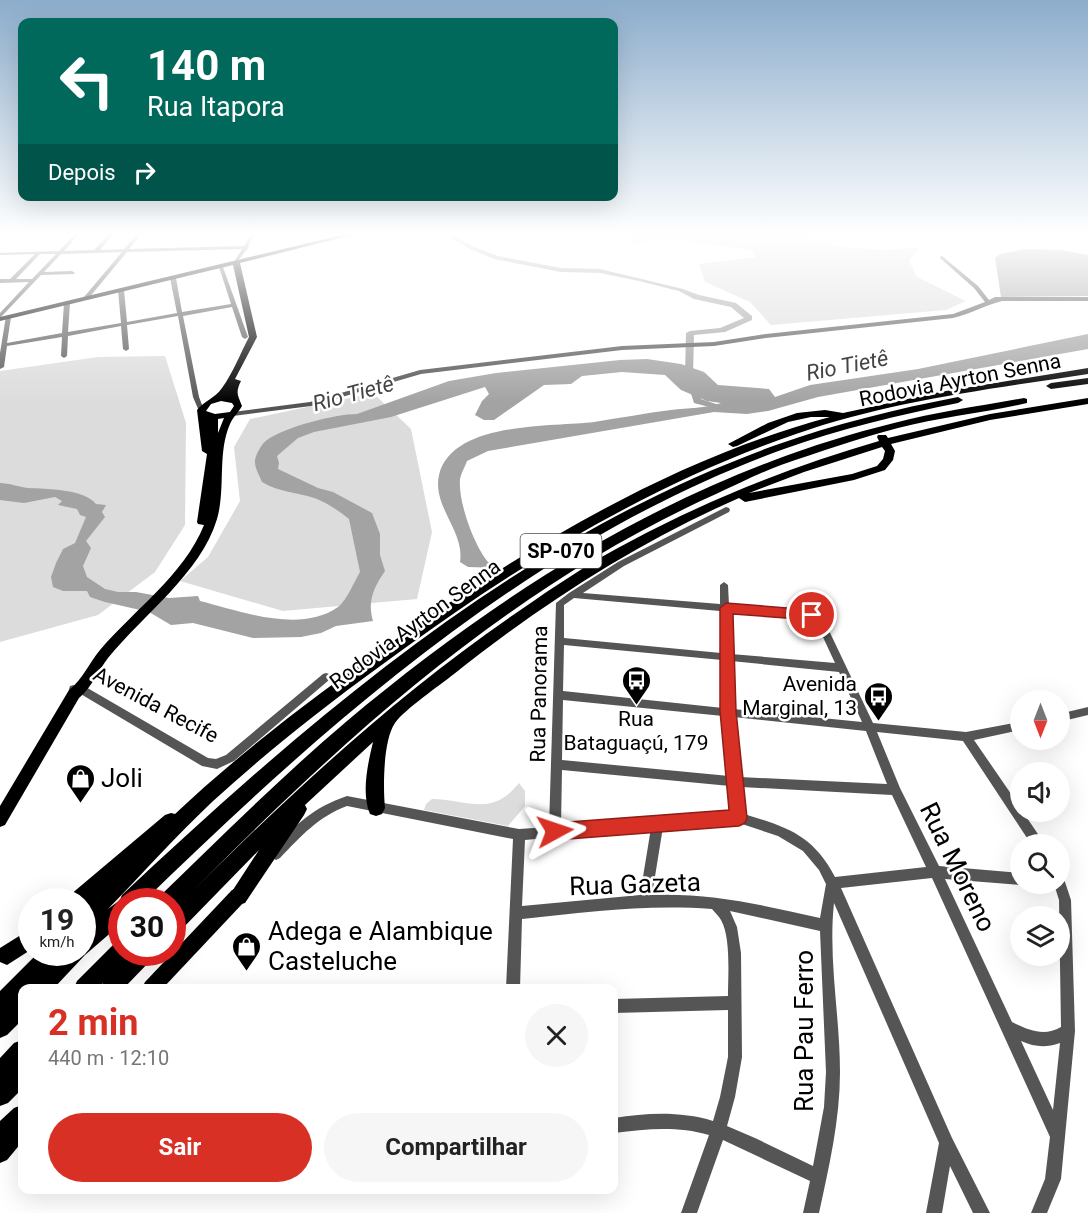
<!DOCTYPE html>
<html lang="pt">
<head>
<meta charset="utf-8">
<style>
  body { margin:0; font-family:Roboto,sans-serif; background:#f6f6f6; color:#222; height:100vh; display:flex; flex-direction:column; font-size:22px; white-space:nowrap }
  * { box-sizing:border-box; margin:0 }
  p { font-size:20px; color:#767676 }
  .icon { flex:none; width:33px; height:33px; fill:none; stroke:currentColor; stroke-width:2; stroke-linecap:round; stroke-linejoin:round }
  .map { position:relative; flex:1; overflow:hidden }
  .drawer { position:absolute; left:18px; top:984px; width:600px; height:210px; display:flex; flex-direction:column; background:#fff; border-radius:12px; box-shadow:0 6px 24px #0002 }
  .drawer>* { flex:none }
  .guide { position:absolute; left:18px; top:18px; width:600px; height:183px; border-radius:12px; box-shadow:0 6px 24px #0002; background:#00695c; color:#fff; overflow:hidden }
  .needle { width:39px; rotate:180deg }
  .tools { position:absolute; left:1010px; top:690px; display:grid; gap:12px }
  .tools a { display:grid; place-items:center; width:60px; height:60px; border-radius:50%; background:#fff; box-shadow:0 6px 24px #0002; font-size:30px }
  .speed { position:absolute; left:18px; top:888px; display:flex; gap:12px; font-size:30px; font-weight:700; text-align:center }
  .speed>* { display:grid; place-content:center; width:78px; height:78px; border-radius:50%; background:#fff; box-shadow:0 6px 24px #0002; line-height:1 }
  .speed small { font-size:15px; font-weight:400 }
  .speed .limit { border:9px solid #d22; background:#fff; color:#111 }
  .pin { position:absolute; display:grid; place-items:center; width:51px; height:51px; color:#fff; margin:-26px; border:3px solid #fff; border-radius:50%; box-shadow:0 2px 6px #0007 }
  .me { position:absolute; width:66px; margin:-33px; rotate:85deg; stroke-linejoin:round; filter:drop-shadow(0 0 4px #0008) }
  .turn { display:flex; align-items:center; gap:21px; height:126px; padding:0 30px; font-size:27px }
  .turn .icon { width:78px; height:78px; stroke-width:2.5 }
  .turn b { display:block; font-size:42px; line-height:51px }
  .then { display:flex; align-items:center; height:57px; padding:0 30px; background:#0003; gap:12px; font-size:22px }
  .round { display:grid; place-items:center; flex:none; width:63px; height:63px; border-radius:32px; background:#f6f6f6 }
  .head { display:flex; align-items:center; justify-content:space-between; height:102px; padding:0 30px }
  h1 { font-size:36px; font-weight:700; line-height:45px; color:#d93025 }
  .primary-button { display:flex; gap:12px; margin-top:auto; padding:12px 30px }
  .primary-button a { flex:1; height:69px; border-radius:36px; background:#d93025; color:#fff; font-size:24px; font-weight:700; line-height:69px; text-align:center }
  .primary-button a+a { background:#f6f6f6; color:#222 }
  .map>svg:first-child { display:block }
  .green { fill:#dcdcdc }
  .water { fill:#a3a3a3 }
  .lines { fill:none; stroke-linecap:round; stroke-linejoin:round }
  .river { fill:#a3a3a3; fill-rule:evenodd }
  .minor { fill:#555; fill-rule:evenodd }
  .major { fill:#000; fill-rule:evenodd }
  .highway { fill:#000; fill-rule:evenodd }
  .route { fill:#d93025; stroke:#8d1f18; stroke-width:1.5 }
  .labels { text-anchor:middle; stroke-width:5; stroke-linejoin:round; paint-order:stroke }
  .shield { fill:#fff; stroke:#4c4c4c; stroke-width:1.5 }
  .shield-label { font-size:20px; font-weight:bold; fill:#000 }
  .street-label { font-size:21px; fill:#000; stroke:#fff }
  .poi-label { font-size:21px; fill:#000; stroke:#fff; text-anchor:end }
  .water-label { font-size:22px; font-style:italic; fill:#444; stroke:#fff }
  .near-poi-label { font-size:26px; fill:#000; stroke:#fff; text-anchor:start }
  .near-street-label { font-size:26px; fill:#000; stroke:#fff }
</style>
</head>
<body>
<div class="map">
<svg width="1088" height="1213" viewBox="0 0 1088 1213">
  <rect width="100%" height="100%" fill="#fff"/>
  <g class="green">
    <polygon points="634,233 805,233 841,247 885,250 918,248 909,261 917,277 966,301 946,310 771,325 750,302 705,282 699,264 756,257 751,250 672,239 631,243"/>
    <polygon points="165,356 186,423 185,525 155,572 98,615 0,642 0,371 98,357"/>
    <polygon points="373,393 411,429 432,532 417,599 283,611 180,581 208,557 240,501 234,447 250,419"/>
    <path d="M 519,783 L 525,791 L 525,806 L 508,826 L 424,810 L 426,804 L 432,799 C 469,800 492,817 519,783 Z"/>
  </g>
  <g class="water">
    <polygon points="1026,249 1061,250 1088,255 1088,296 1001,297 995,258 1000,254"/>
    <path d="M 1088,334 L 1088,349 L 818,397 L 768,411 L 747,414 L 714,412 L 488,451 L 467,461 C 465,467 461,473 460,479 C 458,502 474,545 488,562 L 497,562 L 500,568 L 468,567 L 460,562 C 465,531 432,507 439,475 C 452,421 552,427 594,422 C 620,418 646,413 671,410 C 688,408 706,408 721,403 L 707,401 L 681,390 L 665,375 L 622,372 L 582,376 L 571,384 L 544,385 L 494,420 L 484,420 L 475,415 L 482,401 L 489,394 L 485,387 L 391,417 L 314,432 L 298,438 L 277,456 L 279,463 L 278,469 L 318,488 L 333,492 L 372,513 L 380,534 L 380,555 L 385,571 C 374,587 367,601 373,621 L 336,626 L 321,633 L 301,637 L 253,638 L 193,623 L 171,625 L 149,612 L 105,602 L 90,597 L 87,591 L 63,591 L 53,587 L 51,577 L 56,563 L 63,549 L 75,543 L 86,517 L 80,515 L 77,509 L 58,505 L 62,501 L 55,497 L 24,503 L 0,500 L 0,483 C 9,483 19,487 28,488 C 47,489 84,489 96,504 L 106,505 L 102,512 L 105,517 L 86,541 L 91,548 L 83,566 L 87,577 L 105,589 L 118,592 L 136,592 L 169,598 L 198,596 L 200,601 C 240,611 300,634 338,607 C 347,600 354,582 360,572 L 349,519 C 339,511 329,504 317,499 C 299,492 279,493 262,482 C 260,476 254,467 255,460 C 256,454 262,443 267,440 C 285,427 335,414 357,414 L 449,381 L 496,373 L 620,360 L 647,359 L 681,364 L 704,372 L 718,385 L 769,389 L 775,397 L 810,385 L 918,369 Z"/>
  </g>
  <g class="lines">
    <polygon class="river" points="443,233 450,233 474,247 498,256 561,268 600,269 683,289 699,295 736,303 752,316 752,320 725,332 694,335 693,375 701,399 728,408 724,411 694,403 685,375 686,333 690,331 720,328 744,318 731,307 694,299 679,291 639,281 600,273 561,272 494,259 470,249"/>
    <g class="minor">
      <polygon points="1,233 6,233 0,237"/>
      <path d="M 76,233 L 80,233 L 64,251 L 94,250 L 110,233 L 114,233 L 100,250 L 124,249 L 138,233 L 142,233 L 129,249 L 244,246 L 252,233 L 256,233 L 248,246 L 249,247 L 236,263 L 234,262 L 242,249 L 127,252 L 88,299 L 86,300 L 83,298 L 84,297 L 122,252 L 61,254 L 44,272 L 72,271 L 75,273 L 74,274 L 41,275 L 0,318 L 0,313 L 29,282 L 0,283 L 0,279 L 10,279 L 35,254 L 0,255 L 0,253 L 59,251 ZM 40,254 L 56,254 L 32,279 L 16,279 Z"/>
      <path d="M 942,256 L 978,286 L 989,300 L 995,297 L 1088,297 L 1088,301 L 1002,301 C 986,305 970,314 953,318 L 766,338 L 714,346 L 622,350 L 421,374 L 311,406 L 233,416 L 230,414 L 233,412 L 310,402 L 420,370 L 622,346 L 714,342 L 766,334 L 953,314 L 985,302 L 974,288 L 940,258 L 940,257 Z"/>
      <polygon points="221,266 223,267 248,337 245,339 242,337 232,307 183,316 199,397 204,410 203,411 199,411 193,397 178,316 127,325 129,349 126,351 123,349 121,326 68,336 67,356 64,358 61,356 62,337 7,346 4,367 0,369 0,353 6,316 11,317 7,343 62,333 64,303 67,301 70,303 68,332 121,323 118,290 121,288 124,290 127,322 177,313 170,278 173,276 176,278 182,312 231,304 219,267"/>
      <path d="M 726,507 L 729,508 L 730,510 L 729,512 L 624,566 L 583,593 L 720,604 L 720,585 L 724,582 L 728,585 L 729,605 L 812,612 L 823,618 L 873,723 L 966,732 L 1020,722 L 1020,730 L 974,740 L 1020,807 L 1020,812 L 1023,812 L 1042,840 L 1044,844 L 1031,844 L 963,741 L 877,732 L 900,788 L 939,866 L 1020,873 L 1020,884 L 1024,884 L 1020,885 L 945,879 L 1012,1022 C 1028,1030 1044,1037 1061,1027 L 1059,900 L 1054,884 L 1059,884 L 1059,874 L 1063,876 L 1071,900 L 1075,1031 L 1061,1179 L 1047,1213 L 1031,1213 L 1045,1179 L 1050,1137 L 932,878 L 841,888 L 952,1138 L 990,1213 L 973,1213 L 950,1166 L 942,1213 L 926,1213 L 939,1143 L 834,903 C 828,959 840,1016 840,1072 C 840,1120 829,1167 819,1213 L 803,1213 L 810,1181 L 723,1140 L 697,1213 L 681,1213 L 709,1135 C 677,1126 647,1129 614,1133 L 614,1118 C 647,1113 680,1111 713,1121 L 720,1097 L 728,1057 L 728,1010 L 614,1013 L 614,999 L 728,996 C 728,977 731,937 721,920 C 719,916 715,913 712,909 C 648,904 586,912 522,919 L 520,988 L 506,988 L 513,839 L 347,806 C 319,816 300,837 280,858 L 276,860 L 272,858 L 270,854 L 272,850 C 295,825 314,807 347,796 L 519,829 L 549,827 L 556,603 L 569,593 L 618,562 ZM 574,598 L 720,611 L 721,653 L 564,638 L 564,605 ZM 729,611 L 810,618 L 816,622 L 835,663 L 731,654 ZM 564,645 L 722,660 L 723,708 L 563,691 ZM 731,661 L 839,672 L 862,722 L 733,709 ZM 563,700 L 723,716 L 729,776 L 562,760 ZM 734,717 L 866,731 L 887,784 L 740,777 ZM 562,770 L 730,786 L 733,813 L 689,814 L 561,825 ZM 741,787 L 892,795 L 926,867 L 835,877 C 813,835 787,827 744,814 ZM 739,823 L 778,836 L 803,851 L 819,870 L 826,884 L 820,918 C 762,905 712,893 652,895 L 663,827 L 689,824 ZM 651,828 L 640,895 L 522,906 L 525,840 ZM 730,911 L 820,931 L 826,1072 L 824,1107 L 813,1166 L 755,1138 L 727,1126 L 735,1097 L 742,1057 L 741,953 L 737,927 ZM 1021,1041 C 1035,1047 1045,1048 1060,1043 L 1053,1110 Z"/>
      <polygon points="326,673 329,674 331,677 329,680 234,761 217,769 202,766 79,693 70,692 69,689 70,686 74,685 84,686 208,758 216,759 226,755 323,674"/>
      <polygon points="1088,707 1088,715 1059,722 1059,714"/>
    </g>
    <g class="major">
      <path d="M 350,233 L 360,233 L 240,263 L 257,337 L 235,379 L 241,381 C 235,393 238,395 242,406 C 238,413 233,417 230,424 C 217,454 226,488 217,519 C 201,573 143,615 108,658 C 98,671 92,687 79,698 L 5,825 L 0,827 L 0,806 L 69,690 C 83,679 89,663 100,650 C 134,610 184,575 204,525 L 198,524 L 197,522 L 207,454 L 202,451 L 197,410 C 204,401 215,398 222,388 C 233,373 240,354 249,337 L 233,265 L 0,321 L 0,317 ZM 221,401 L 232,403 L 234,406 L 230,412 L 215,414 L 206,411 L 211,404 ZM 224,418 L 218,433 L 218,419 Z"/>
      <polygon points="238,888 244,890 246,896 244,902 163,988 142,988 145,982 232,890"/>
      <polygon points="22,1117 22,1142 7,1160 0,1163 0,1137 15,1120"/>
    </g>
    <g class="highway">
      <path d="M 1088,368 L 1088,374 C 990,389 890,401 796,434 C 654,483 526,560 405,648 C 338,696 273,746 212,802 C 176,836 143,873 108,909 L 120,900 L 122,895 C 316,713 522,536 776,445 C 835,424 896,409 958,397 L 963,400 L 958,403 C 899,415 840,429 784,449 C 533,540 331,719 143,902 L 122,902 L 122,923 L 85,955 L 54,988 L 22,988 L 22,1020 L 7,1035 L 0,1038 L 0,991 L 39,952 L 82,952 L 82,933 L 86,930 L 82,931 L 82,902 L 68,902 L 70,895 L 165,815 L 171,813 L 175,814 C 242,751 316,695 392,642 C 526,548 670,460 830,417 L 811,417 L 788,422 L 737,446 L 733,447 L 728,444 L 768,423 L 797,413 L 825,410 L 843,413 L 940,392 Z"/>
      <polygon points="1088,378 1088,384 1051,389 1046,386 1051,383"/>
      <path d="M 1024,398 L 1027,399 L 1027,403 C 985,413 940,417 898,428 C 859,438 819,452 781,465 C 759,473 738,484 716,494 C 503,590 337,744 175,909 L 172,910 L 172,902 L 159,902 L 161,895 C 222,836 282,776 347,721 C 473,615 617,519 772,461 C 811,446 853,433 894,423 C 936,412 981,406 1024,398 Z"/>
      <path d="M 1088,398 L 1088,404 L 990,420 L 891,444 L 895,451 L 893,460 L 885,470 L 854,480 L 745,502 L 739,498 C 636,543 542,604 454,674 C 439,686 405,709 395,723 C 383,740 383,788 385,808 L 382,814 L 376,816 L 370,814 C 361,793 368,763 373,742 L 305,805 L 307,809 L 304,815 L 245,903 L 238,905 L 231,903 L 229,896 L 259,850 L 179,932 L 172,934 L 172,911 C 281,803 392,697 519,611 C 555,586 592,561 631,541 C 710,499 793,466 879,441 L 877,437 L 878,435 L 886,435 L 888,438 L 990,414 ZM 882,447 L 885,451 L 883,459 L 877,466 L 852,474 L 749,493 L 804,472 Z"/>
      <polygon points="32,928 32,949 7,965 0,962 0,948"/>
      <polygon points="122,940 122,952 155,952 152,959 124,988 101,988 103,983 98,988 74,988 77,981 115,943"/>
      <polygon points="22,1040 22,1089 8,1103 0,1106 0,1058 14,1043"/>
      <polygon points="22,1105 22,1131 8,1145 0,1148 0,1121 14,1108"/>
    </g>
  </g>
  <linearGradient id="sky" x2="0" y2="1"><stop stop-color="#8cadcc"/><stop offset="0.58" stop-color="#fff"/><stop offset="1" stop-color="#fff" stop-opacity="0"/></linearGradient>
  <rect width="1088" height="403" fill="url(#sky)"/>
  <polygon class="route" points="726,603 812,610 819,615 812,620 733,614 736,711 747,818 745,823 739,826 555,840 549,837 546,831 549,825 555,823 729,810 720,711 720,608"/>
  <defs>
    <symbol id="bus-pin" viewBox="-11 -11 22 30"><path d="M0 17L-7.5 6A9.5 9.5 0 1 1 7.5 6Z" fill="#000" stroke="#fff"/><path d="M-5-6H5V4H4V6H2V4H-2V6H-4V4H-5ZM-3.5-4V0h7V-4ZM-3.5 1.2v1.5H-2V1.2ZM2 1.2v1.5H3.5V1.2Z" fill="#fff"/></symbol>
    <symbol id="shop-pin" viewBox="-11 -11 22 30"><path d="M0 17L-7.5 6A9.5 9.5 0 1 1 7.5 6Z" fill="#000" stroke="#fff"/><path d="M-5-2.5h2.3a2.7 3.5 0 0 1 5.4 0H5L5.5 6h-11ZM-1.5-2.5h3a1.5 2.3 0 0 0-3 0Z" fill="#fff"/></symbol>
  </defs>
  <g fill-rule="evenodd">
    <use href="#bus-pin" x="620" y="664" width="33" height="45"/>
    <use href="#bus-pin" x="862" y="680" width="33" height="45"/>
    <use href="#shop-pin" x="64" y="762" width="33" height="45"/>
    <use href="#shop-pin" x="230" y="930" width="33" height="45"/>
  </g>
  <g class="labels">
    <rect class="shield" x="520.5" y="534" width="81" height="34" rx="4.5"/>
    <g class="shield-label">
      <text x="561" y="558">SP-070</text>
    </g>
    <g class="street-label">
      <text transform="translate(960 380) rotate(-11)" y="7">Rodovia Ayrton Senna</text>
      <text transform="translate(415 624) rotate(-36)" y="7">Rodovia Ayrton Senna</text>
      <text transform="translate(539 694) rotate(-89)" y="7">Rua Panorama</text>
      <text transform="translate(156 705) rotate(28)" y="7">Avenida Recife</text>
    </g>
    <g class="poi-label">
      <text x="857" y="691">Avenida<tspan x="857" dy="24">Marginal, 13</tspan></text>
      <text x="636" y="726" text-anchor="middle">Rua<tspan x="636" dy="24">Bataguaçú, 179</tspan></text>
    </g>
    <g class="water-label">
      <text transform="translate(847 365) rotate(-11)" y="8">Rio Tietê</text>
      <text transform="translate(353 393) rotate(-15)" y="8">Rio Tietê</text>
    </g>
    <g class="near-poi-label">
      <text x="101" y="787">Joli</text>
      <text x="268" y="940">Adega e Alambique<tspan x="268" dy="30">Casteluche</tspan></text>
    </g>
    <g class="near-street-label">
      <text transform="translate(958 867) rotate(64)" y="9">Rua Moreno</text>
      <text transform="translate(635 884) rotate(-2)" y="9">Rua Gazeta</text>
      <text transform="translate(804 1031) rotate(-90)" y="9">Rua Pau Ferro</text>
    </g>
  </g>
</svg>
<div class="tools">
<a><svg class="needle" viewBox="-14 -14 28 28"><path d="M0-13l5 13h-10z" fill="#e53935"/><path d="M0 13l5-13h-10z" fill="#767676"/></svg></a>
<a><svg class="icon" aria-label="sound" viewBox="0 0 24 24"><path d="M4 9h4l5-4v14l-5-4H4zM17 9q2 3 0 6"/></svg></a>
<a><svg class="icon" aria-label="search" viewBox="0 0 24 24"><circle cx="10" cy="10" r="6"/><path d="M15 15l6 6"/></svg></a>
<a><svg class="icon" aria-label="layers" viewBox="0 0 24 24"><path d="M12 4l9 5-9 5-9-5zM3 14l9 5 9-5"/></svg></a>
</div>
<div class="speed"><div>19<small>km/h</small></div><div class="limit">30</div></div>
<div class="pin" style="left:812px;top:615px;background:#d93025"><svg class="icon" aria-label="arrive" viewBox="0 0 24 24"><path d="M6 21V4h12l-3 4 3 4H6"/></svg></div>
<svg class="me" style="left:555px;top:831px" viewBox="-20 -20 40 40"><path d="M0-17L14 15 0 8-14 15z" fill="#d93025" stroke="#fff" stroke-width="4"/></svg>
<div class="guide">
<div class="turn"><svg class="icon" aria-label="left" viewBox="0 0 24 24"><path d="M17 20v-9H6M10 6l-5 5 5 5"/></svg><div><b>140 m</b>Rua Itapora</div></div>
<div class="then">Depois<svg class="icon" aria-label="right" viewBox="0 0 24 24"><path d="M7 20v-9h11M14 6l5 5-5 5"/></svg></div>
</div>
<section class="drawer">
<div class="head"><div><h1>2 min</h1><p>440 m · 12:10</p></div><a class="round"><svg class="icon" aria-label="close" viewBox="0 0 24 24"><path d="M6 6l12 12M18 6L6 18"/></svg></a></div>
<div class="primary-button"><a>Sair</a><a>Compartilhar</a></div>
</section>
</div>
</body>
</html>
